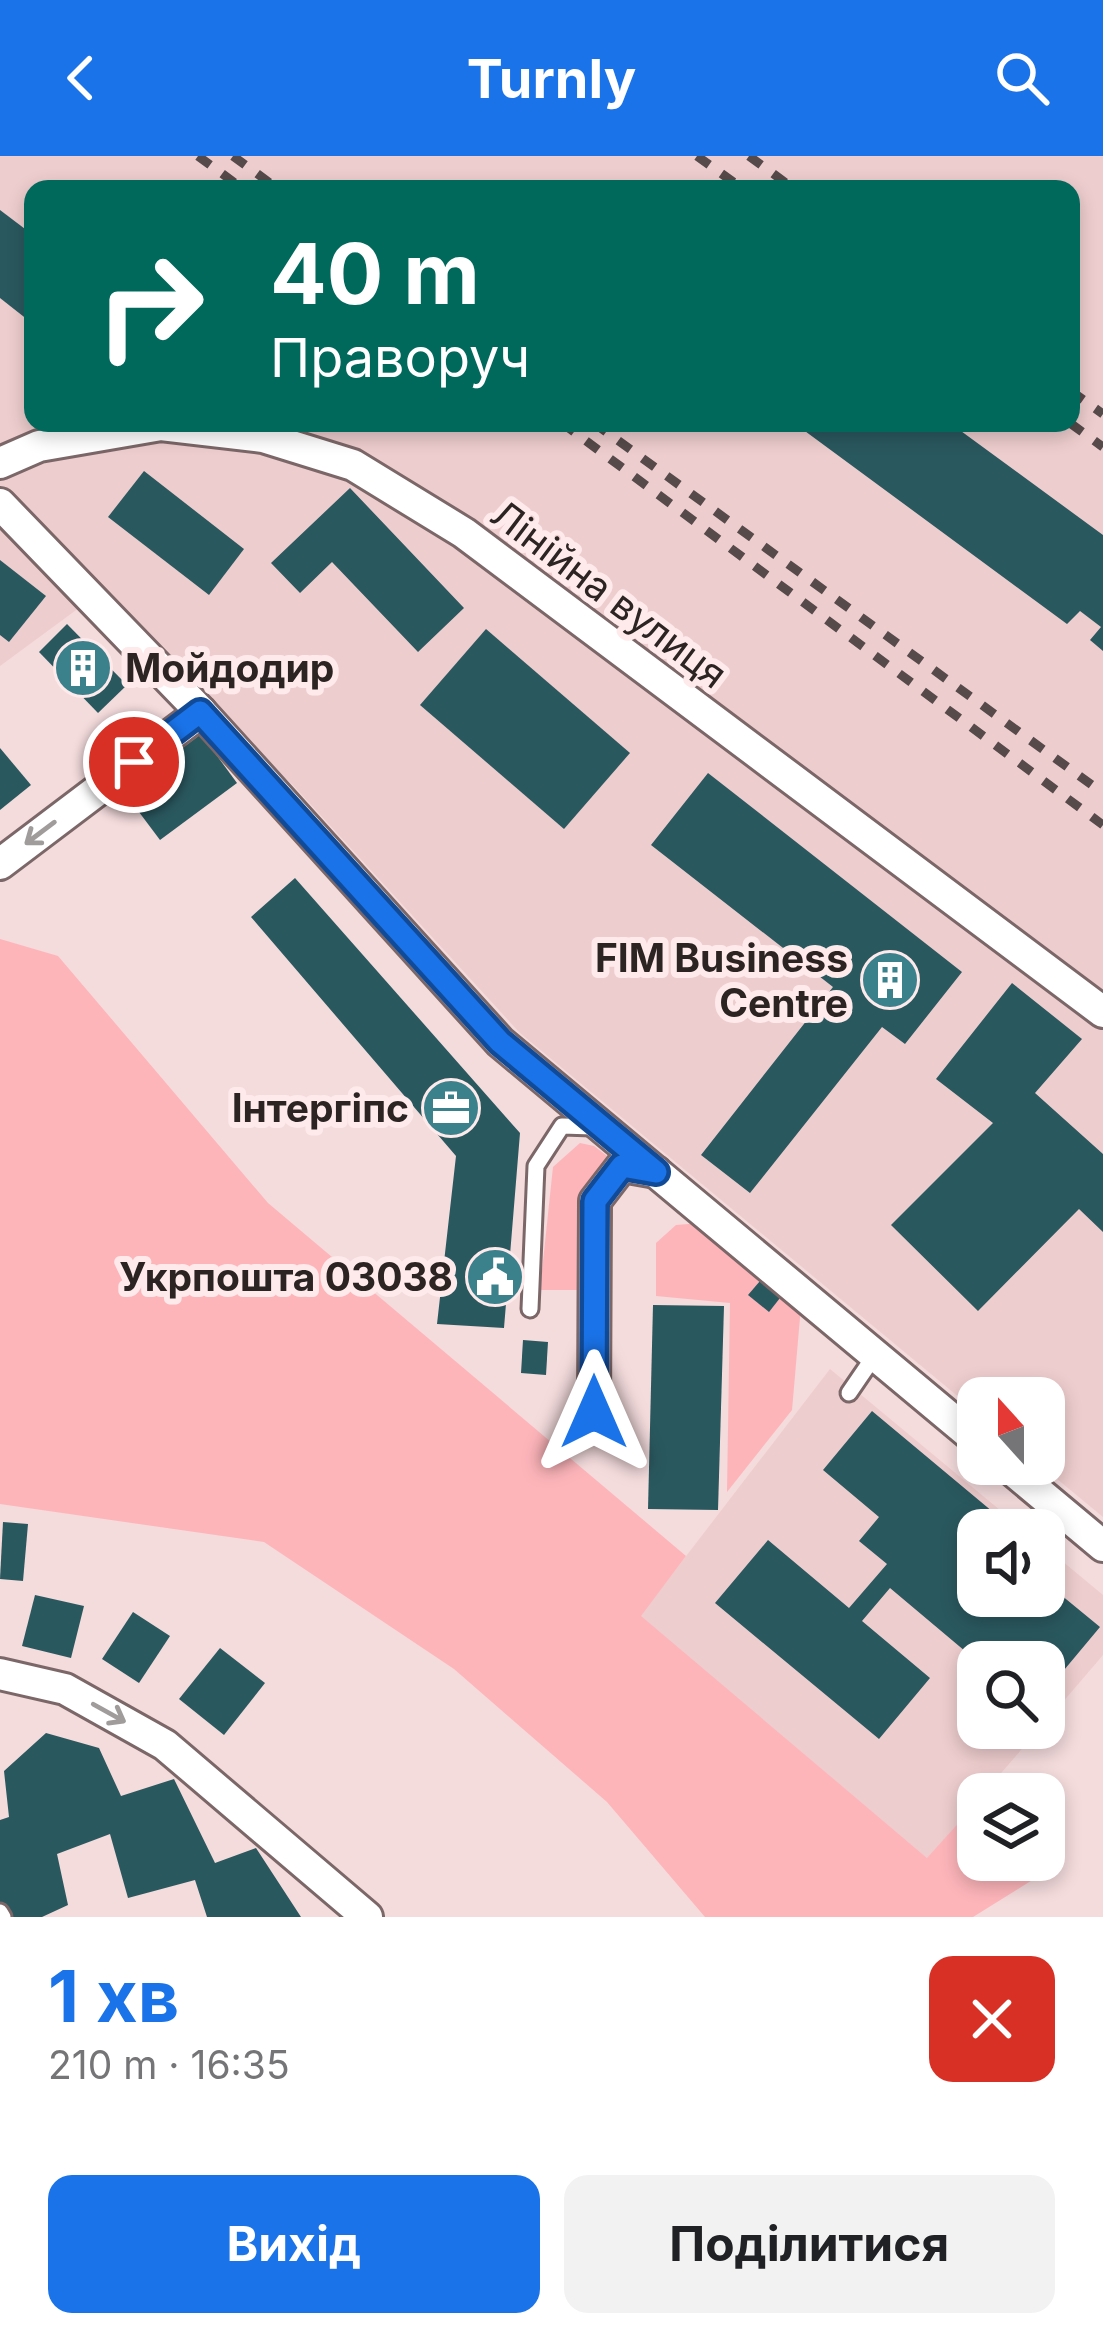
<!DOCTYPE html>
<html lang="uk">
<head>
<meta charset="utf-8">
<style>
  body { margin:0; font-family:Inter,sans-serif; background:#f2f2f2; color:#202124; height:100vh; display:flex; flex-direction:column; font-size:45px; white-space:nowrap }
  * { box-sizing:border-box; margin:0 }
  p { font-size:39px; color:#757577 }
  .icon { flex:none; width:66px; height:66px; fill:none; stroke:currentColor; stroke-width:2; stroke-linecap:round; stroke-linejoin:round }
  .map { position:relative; height:1761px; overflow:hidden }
  .panel { display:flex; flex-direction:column; background:#fff; flex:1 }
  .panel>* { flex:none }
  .guide { position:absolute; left:24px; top:24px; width:1056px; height:252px; border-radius:24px; box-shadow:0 6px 18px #0003; background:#00695c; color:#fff; overflow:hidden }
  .needle { width:78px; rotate:339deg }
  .buttons { position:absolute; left:957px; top:1221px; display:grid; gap:24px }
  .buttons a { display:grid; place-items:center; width:108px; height:108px; border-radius:24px; background:#fff; box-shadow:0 6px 18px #0003; font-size:60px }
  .pin { position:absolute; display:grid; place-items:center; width:102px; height:102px; color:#fff; margin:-51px; border:6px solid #fff; border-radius:50%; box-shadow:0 3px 12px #0007 }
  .me { position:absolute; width:132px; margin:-66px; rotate:0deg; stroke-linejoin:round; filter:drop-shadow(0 0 9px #0008) }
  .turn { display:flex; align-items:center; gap:42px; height:252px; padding:0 48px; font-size:54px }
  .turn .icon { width:156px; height:156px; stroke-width:2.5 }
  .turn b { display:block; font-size:84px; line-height:102px }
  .round { display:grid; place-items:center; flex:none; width:126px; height:126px; border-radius:24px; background:#f2f2f2 }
  .headline { display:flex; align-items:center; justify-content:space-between; height:204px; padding:0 48px }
  h1 { font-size:72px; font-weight:700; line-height:90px; color:#1a73e8 }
  .action { display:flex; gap:24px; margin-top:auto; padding:24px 48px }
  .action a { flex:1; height:138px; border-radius:24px; background:#1a73e8; color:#fff; font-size:48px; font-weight:700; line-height:138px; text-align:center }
  .action a+a { background:#f2f2f2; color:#202124 }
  header { display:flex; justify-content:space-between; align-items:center; height:156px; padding:0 48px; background:#1a73e8; color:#fff; font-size:54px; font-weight:700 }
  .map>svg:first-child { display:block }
  .built { fill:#eecdce; fill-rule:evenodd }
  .green { fill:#fdb5ba }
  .building { fill:#2a585f }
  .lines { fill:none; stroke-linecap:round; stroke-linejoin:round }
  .lane-casing { stroke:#7c6768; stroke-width:21 }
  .street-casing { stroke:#7c6768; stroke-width:36 }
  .lane { stroke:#fff; stroke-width:15 }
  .street { stroke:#fff; stroke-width:30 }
  .rail { stroke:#564a4a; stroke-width:9; stroke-dasharray:15 15; stroke-linecap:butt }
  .oneway { stroke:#a09c9c }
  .route-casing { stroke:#114b97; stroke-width:30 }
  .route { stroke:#1a73e8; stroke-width:21 }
  .labels { text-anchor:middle; stroke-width:12; stroke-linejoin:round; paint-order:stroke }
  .street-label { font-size:39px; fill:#2c2323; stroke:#feeaeb }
  .poi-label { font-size:39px; font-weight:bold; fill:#2c2323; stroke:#feeaeb; text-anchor:end }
</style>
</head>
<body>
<header><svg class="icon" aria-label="back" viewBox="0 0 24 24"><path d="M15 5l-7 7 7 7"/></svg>Turnly<svg class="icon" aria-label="search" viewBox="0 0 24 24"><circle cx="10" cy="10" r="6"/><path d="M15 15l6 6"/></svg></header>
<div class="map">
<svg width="1103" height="1761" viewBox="0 0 1103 1761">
  <rect width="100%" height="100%" fill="#f4dbdc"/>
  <g class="built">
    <path d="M 0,0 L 1103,0 L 1103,1361 L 1039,1308 L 1044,1308 L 1044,1242 L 978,1242 L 978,1257 L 520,877 L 292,628 L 87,446 L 0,510 ZM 33,33 L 1071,33 L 1071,267 L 33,267 Z"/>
    <polygon points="830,1213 1024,1374 978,1374 978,1440 1044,1440 1044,1390 1103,1439 1103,1499 1044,1568 1044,1506 978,1506 978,1572 1040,1572 983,1638 978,1638 978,1644 928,1703 640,1460"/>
  </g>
  <g class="green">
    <polygon points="0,783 58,800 268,1047 686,1400 641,1460 927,1702 972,1652 978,1658 978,1704 1028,1704 1042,1718 973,1761 705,1761 607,1646 454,1513 264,1386 0,1348"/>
    <polygon points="580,987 594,990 607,1000 582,1038 580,1134 540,1134 553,1011"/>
    <polygon points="701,1067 801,1150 792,1254 727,1336 730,1147 656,1140 656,1087 676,1069"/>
  </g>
  <g class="building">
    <polygon points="0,54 33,79 33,168 0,142"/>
    <polygon points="794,267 950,267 1103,379 1103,495 1090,484 1101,471 1080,455 1067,468"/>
    <polygon points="144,315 244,393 209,439 108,361"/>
    <polygon points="350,332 464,452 418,496 332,406 300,437 271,407"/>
    <polygon points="0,404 46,440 9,486 0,479"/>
    <polygon points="67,468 127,529 98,557 39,496"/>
    <polygon points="486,473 630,597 564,673 420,549"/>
    <polygon points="201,578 237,627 160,684 124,636"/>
    <polygon points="0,592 31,629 0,654"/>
    <polygon points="708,617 962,816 905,888 882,871 750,1037 701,999 833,831 651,689"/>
    <polygon points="295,722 520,977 504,1172 437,1168 456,1000 251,761"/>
    <polygon points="1012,827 1082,883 1035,937 1103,998 1103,1076 1079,1053 978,1155 891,1069 993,967 936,923"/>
    <polygon points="760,1125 780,1142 769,1156 748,1139"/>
    <polygon points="653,1149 724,1150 718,1354 648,1353"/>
    <polygon points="523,1184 548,1186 546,1219 521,1217"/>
    <polygon points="872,1255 993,1356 978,1374 978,1440 1044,1440 1044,1425 1100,1471 1044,1538 1044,1506 978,1506 890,1432 862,1465 930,1522 879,1583 715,1447 768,1384 849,1452 887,1408 859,1385 879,1361 823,1314"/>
    <polygon points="3,1366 28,1368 23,1425 0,1423"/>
    <polygon points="35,1439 84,1450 71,1502 22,1490"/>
    <polygon points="133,1456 170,1480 139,1527 102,1503"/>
    <polygon points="220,1492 265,1527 224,1579 179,1543"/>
    <polygon points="46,1577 99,1592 121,1640 174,1623 215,1707 256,1692 301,1761 207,1761 195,1724 128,1742 110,1678 57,1698 68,1749 42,1761 0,1761 0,1664 9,1661 4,1615"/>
  </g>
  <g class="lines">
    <defs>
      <g id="lane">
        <polyline points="530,1153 536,1010 562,970 593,971"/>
        <polyline points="849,1237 875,1199"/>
        <polyline points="0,1756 3,1761"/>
      </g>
      <g id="street">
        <polyline points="0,307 39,290 161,269 263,281 353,309 464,377 1103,856"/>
        <polyline points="0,348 201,556 500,886 978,1285"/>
        <polyline points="0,708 201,556"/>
        <polyline points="594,1256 595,1045 622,1010 656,1016"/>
        <polyline points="1005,1308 1103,1390"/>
        <polyline points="0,1518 65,1533 165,1589 367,1761"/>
      </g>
    </defs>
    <use href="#lane" class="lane-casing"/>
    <use href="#street" class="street-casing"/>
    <use href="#lane" class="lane"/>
    <use href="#street" class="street"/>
    <g class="rail">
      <polyline points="198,0 243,33"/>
      <polyline points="233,0 278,33"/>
      <polyline points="697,0 743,33"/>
      <polyline points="749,0 794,33"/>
      <polyline points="1071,235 1103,258"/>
      <polyline points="562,267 1103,669"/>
      <polyline points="594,267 1103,637"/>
      <polyline points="1070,267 1103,291"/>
    </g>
  </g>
  <defs><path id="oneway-shaft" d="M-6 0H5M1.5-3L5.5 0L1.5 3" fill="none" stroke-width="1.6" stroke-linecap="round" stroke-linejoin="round" transform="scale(3)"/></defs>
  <g class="oneway">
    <use href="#oneway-shaft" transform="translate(40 677) rotate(143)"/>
    <use href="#oneway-shaft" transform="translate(109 1557) rotate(29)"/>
  </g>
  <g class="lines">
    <defs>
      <polyline id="route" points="134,606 200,556 500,886 656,1016 622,1010 595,1045 594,1256"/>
    </defs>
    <use href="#route" class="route-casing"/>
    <use href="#route" class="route"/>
  </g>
  <defs>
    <symbol id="building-disc" viewBox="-11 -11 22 22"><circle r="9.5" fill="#3b818c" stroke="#feeaeb"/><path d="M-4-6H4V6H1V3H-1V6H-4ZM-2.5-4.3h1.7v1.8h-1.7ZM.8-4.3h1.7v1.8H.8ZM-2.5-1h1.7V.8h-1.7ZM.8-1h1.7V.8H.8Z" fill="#fff"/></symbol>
    <symbol id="office-disc" viewBox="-11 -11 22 22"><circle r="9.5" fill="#3b818c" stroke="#feeaeb"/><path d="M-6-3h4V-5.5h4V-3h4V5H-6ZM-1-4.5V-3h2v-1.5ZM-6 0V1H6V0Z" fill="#fff"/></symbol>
    <symbol id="civic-disc" viewBox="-11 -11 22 22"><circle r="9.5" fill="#3b818c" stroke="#feeaeb"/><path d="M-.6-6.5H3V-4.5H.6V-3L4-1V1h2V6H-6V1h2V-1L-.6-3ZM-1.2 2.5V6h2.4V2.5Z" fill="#fff"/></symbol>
  </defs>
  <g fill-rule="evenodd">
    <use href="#building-disc" x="50" y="479" width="66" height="66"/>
    <use href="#building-disc" x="857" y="791" width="66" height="66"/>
    <use href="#office-disc" x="418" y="919" width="66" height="66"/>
    <use href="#civic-disc" x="462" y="1088" width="66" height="66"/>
  </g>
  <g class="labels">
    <g class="street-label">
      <text transform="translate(609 438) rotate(37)" y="14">Лінійна вулиця</text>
    </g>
    <g class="poi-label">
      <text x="125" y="526" text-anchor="start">Мойдодир</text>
      <text x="848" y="816">FIM Business<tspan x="848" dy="45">Centre</tspan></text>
      <text x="409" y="966">Інтергіпс</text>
      <text x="453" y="1135">Укрпошта 03038</text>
    </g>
  </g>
</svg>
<div class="buttons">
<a><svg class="needle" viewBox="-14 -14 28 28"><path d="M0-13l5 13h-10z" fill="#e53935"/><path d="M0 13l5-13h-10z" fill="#757577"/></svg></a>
<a><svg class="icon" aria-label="sound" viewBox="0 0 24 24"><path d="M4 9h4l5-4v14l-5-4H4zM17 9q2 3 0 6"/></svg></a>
<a><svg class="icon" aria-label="search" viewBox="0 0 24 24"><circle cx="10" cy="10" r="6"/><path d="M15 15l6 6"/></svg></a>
<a><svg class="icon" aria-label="layers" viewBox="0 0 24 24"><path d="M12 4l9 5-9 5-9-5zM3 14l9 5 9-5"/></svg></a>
</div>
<div class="pin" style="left:134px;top:606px;background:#d93025"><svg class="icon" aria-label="arrive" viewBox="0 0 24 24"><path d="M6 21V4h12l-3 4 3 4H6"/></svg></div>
<svg class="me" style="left:594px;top:1256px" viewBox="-20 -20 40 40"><path d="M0-17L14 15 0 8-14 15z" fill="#1a73e8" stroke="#fff" stroke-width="4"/></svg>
<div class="guide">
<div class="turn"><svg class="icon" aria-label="right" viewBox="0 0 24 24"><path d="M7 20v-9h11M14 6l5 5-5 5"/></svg><div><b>40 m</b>Праворуч</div></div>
</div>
</div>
<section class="panel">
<div class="headline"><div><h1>1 хв</h1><p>210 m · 16:35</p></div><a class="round" style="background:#d93025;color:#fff"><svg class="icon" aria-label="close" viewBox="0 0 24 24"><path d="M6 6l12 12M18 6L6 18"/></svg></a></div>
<div class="action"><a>Вихід</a><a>Поділитися</a></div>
</section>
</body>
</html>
